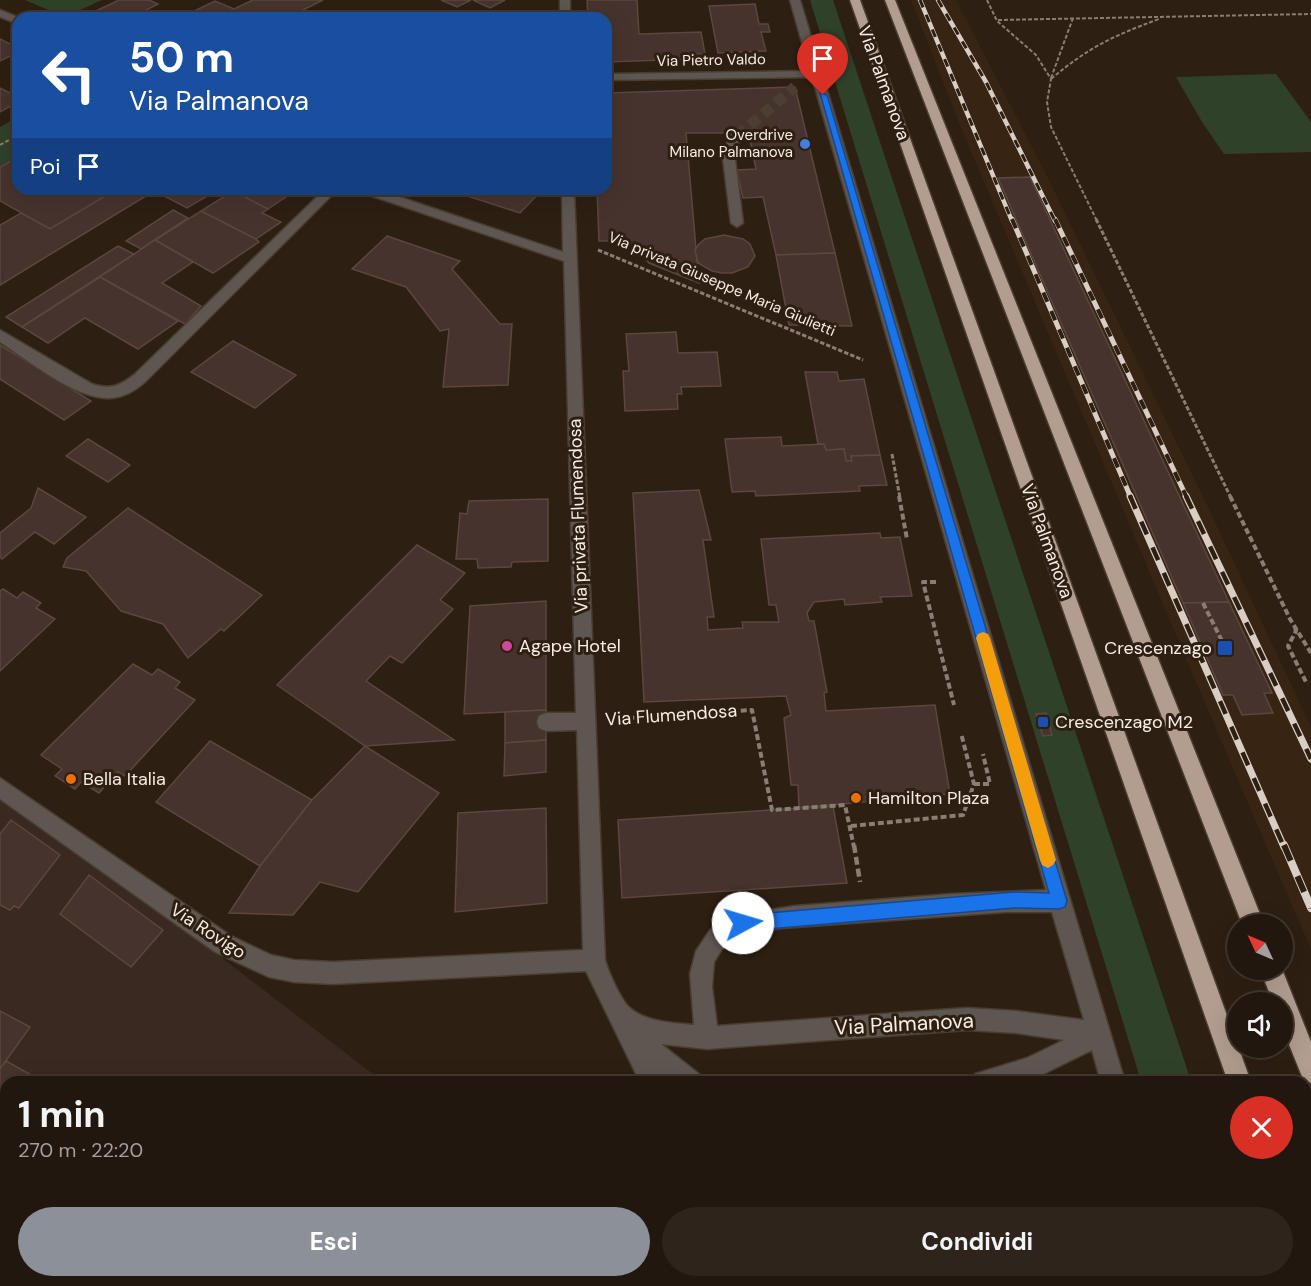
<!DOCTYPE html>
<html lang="it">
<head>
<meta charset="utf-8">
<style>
  body { margin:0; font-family:"DM Sans",sans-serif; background:#2e241c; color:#f1f3f6; height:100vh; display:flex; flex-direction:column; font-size:22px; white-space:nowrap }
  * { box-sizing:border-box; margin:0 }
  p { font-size:20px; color:#a29f9e }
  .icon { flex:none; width:33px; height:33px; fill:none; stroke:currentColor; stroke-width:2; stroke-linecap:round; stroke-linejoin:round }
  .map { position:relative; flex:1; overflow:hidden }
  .sheet { position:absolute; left:0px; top:1076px; width:1311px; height:212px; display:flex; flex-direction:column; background:#22170e; border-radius:18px 18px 0 0; box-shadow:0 6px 24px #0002,0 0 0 2px #3f362e }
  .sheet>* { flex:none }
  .hud { position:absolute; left:12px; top:12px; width:600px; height:183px; border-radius:18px; box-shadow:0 6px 24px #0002,0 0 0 2px #3f362e; background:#1a4fa0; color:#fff; overflow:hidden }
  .needle { width:39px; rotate:314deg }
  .buttons { position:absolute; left:1227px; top:914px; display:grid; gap:12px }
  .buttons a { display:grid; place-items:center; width:66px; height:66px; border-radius:50%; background:#22170e; box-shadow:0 6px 24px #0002,0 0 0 2px #3f362e; font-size:30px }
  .pin { position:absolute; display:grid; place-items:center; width:51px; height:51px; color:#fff; margin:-62px -26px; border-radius:50% 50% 50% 0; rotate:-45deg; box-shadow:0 0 6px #0007 }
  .pin .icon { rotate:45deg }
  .me { position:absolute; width:66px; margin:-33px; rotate:84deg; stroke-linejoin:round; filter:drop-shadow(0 0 4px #0008) }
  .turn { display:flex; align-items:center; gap:21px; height:126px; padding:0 18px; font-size:27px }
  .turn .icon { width:78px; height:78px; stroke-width:2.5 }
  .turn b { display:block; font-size:42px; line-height:51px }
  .then { display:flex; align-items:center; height:57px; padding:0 18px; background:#0003; gap:12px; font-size:22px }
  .round { display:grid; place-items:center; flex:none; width:63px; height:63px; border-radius:32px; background:#2e241c }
  .headline { display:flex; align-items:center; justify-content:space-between; height:102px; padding:0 18px }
  h1 { font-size:36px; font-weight:700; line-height:45px }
  .action { display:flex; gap:12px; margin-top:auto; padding:12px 18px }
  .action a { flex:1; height:69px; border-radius:36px; background:#8c9099; color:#fff; font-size:24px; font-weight:700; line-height:69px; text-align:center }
  .action a+a { background:#2e241c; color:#f1f3f6 }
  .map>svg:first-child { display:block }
  .industrial { fill:#3a2921 }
  .built { fill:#372412 }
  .green { fill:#30412a }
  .building { fill:#47332d; stroke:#5b4640; stroke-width:1.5 }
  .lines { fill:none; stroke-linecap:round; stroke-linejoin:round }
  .minor-tunnel { stroke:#4b3e32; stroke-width:11; stroke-dasharray:11 6; stroke-linecap:butt }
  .minor-casing { stroke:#493c30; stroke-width:3 }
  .highway-casing { stroke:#493c30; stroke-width:3 }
  .path-far3 { stroke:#8a7d73; stroke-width:2; stroke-dasharray:4 2; stroke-linecap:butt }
  .path-far2 { stroke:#8a7d73; stroke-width:3; stroke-dasharray:4.5 2; stroke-linecap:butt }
  .path-far1 { stroke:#8a7d73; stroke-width:4; stroke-dasharray:6 3; stroke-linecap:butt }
  .path { stroke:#8a7d73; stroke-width:4.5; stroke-dasharray:8 4; stroke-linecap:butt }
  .minor { fill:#5e5651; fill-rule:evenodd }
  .highway { fill:#b29d90; fill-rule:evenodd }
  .rail-far3-casing { stroke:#d9cec5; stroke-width:4.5 }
  .rail-far2-casing { stroke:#d9cec5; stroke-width:5 }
  .rail-far1-casing { stroke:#d9cec5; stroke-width:7 }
  .rail-casing { stroke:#d9cec5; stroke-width:8 }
  .rail-far3 { stroke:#2d1f12; stroke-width:3; stroke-dasharray:8; stroke-linecap:butt }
  .rail-far2 { stroke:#2d1f12; stroke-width:4; stroke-dasharray:10; stroke-linecap:butt }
  .rail-far1 { stroke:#2d1f12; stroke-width:4.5; stroke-dasharray:14; stroke-linecap:butt }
  .rail { stroke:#2d1f12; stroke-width:6; stroke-dasharray:17; stroke-linecap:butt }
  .route { fill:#1a73e8; stroke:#114b97; stroke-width:1.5 }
  .slow { fill:#f59e0b }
  .shop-dot { fill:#3f7fe0; stroke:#2d1f12; stroke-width:2 }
  .hotel-dot { fill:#d1479c; stroke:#2d1f12; stroke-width:2 }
  .transit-dot { fill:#1a4fb4; stroke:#2d1f12; stroke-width:2 }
  .food-dot { fill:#e8710a; stroke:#2d1f12; stroke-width:2 }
  .labels { text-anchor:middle; stroke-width:6; stroke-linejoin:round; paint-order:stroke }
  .far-street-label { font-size:15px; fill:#f7ede5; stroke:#2d1f12 }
  .far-poi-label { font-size:15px; fill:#f7ede5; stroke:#2d1f12; text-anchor:end }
  .street-label { font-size:18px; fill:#f7ede5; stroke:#2d1f12 }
  .poi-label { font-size:18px; fill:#f7ede5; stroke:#2d1f12; text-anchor:start }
  .near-street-label { font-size:21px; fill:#f7ede5; stroke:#2d1f12 }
</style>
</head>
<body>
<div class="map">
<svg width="1311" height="1286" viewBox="0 0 1311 1286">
  <rect width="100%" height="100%" fill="#2d1f12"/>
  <polygon class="industrial" points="0,787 382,1081 6,1082 6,1281 701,1281 702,1286 0,1286"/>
  <polygon class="built" points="911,0 956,0 1047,176 1209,509 1311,727 1311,949 1227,755 959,123"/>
  <g class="green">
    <polygon points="25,0 102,0 65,17"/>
    <polygon points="810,0 833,0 1191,1081 1141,1081"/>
    <polygon points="1276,74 1311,122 1311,152 1224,154 1202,122 1176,77"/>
    <polygon points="18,117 18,157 0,167 0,127"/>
  </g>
  <g class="building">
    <polygon points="119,0 149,0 158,4 131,18 81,18"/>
    <polygon points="253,0 323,0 287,18 205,18 192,12 215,1 234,9"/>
    <polygon points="441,0 471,0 457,7"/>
    <polygon points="473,0 505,0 490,8"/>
    <polygon points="587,0 637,0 639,34 701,32 705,54 692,54 693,59 606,62 606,18 588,18"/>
    <polygon points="755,4 759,24 768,24 770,32 761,32 766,51 718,53 709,6"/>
    <polygon points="0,39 18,48 18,52 0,61"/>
    <polygon points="795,87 835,253 776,255 763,197 743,198 737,170 756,169 750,140 729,133 686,133 699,283 649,263 629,241 599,241 597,189 606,189 606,93"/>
    <polygon points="0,88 18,97 18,102 0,112"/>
    <polygon points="18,157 18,189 117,189 50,229 0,201 0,167"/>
    <polygon points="1030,177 1229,602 1183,603 998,178"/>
    <polygon points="117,189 154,191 0,285 0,225 21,213 50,229"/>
    <polygon points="151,189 219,189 187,208"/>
    <polygon points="235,189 298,189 268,209 233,191"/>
    <polygon points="453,189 543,189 520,213 452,191"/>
    <polygon points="233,191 268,209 262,213 281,222 256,239 201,211"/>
    <polygon points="173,210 188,218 141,249 126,241"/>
    <polygon points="201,211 256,239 259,242 213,273 155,240"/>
    <polygon points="724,235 743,239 750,244 755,256 748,267 732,273 722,273 712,271 698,263 695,250 699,244 705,239"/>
    <polygon points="387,236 460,261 452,269 500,324 512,324 508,385 443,387 449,329 440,331 406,287 352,269"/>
    <polygon points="155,240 193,262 162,283 201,306 185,324 100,277"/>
    <polygon points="118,246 134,254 22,327 6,317"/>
    <polygon points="835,253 852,326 789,325 776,255"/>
    <polygon points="100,277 178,321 138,349 85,318 48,343 22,327"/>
    <polygon points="676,332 678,353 717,352 721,386 681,387 682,394 677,394 678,409 625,411 623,371 629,371 626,334"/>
    <polygon points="233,341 296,375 255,408 191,372"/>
    <polygon points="0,345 91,401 64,420 0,379"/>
    <polygon points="805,372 837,372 839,381 864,379 880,455 851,456 852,461 846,461 844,449 826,450 824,444 818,444"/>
    <polygon points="781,437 782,446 824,444 826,450 844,449 846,461 852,461 851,456 880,455 887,485 859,486 860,491 756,496 755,491 732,492 725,439"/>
    <polygon points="88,439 130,465 108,482 66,456"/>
    <polygon points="38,488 86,517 54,544 35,532 2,559 0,557 0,533 31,508"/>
    <polygon points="699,490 711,540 703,540 714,617 707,617 708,630 743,628 742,622 779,622 776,605 769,605 761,539 880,533 881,538 900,537 912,596 880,597 882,602 845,605 844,599 814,602 807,613 809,621 814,621 827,692 824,693 826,711 935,705 950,794 799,808 798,785 791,785 784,718 791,715 786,696 644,702 633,493"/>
    <polygon points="548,499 548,561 512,562 511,567 478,568 477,559 456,559 460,513 467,514 469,501"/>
    <polygon points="128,508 262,595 224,631 221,629 188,658 163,624 121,611 86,571 63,567 67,558"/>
    <polygon points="417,545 465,573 440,600 453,609 402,663 390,656 366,681 454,740 365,746 277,685"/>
    <polygon points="3,589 17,598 23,592 41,603 36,608 55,619 0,671 0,591"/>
    <polygon points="546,601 546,710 464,714 470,606"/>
    <polygon points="1229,602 1272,693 1264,693 1273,713 1242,715 1233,695 1223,695 1183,603"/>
    <polygon points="133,664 152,675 158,669 180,682 175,688 195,700 125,776 118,772 99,793 81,782 75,789 55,776 62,769 41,755"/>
    <polygon points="546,710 546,740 505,743 505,712"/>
    <polygon points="1046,713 1052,735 1043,736 1036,714"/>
    <polygon points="546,740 546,772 504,776 505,743"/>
    <polygon points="210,741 312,800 260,866 156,802"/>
    <polygon points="365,746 439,793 358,892 320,882 293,915 229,913 260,866 312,800"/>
    <polygon points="833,806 847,883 622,898 618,820"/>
    <polygon points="546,808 547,903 455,912 458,813"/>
    <polygon points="11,820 60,855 19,908 14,906 10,910 0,905 0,834"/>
    <polygon points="89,875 163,930 131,967 60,914"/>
    <polygon points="0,1011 30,1027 0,1069"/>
    <polygon points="6,1061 44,1082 6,1082 6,1127 0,1124 0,1069"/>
    <polygon points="4,1126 6,1127 6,1241 0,1248 0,1132"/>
    <polygon points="6,1241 6,1281 127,1281 131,1286 0,1286 0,1248"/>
    <polygon points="562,1281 626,1281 632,1286 559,1286"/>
    <polygon points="757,1281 1025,1281 1026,1286 757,1286"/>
    <polygon points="1025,1281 1050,1281 1051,1286 1026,1286"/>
  </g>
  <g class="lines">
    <polyline class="minor-tunnel" points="737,136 795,87"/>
    <defs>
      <g id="minor">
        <rect x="560" y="0" width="10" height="18"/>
        <path d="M 790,0 L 800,0 L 1125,1082 L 1101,1082 L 1092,1050 L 1027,1082 L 972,1082 L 975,1074 L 1027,1058 L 1064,1040 L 1016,1033 L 967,1030 L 707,1049 L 661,1044 L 699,1074 L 702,1082 L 670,1082 L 661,1075 L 663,1082 L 640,1082 L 586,971 L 333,984 L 294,982 L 269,977 L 215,952 L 0,799 L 0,778 L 231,936 L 271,955 L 294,960 L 333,962 L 583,950 L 577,730 L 546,731 L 539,728 L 537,722 L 539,716 L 546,713 L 576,713 L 564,261 L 360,192 L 358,189 L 376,189 L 563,252 L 562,189 L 574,189 L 605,960 C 608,971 622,1003 631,1009 C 647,1022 674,1023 694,1025 L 690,974 L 696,951 L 710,930 L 736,915 L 795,906 L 952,894 L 1046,890 L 812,77 L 606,80 L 606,74 L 810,71 ZM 1006,912 L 1052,912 L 1084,1020 L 1016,1011 L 967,1008 L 717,1026 L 712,987 L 714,962 L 722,949 L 739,935 L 782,928 Z"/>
        <polygon points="0,10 20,18 18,18 18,24 0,17"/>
        <polygon points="737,132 743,136 734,151 743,223 737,227 731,223 722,151 733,133"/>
        <path d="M 325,189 L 338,189 L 145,382 C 136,390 125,397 112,398 C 77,401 28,360 0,342 L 0,330 L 92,384 C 110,390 120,386 135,374 Z"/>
        <polygon points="688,1281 714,1281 715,1286 689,1286"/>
        <polygon points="1156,1281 1182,1281 1183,1286 1157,1286"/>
      </g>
      <g id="highway">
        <polygon points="850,0 860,0 1251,1082 1228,1082"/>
        <polygon points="885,0 895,0 1264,924 1242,924"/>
        <polygon points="1260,969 1282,969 1311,1042 1311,1083 1303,1079 1282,1027 1282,1002 1273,1002"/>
        <polygon points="1305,1252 1311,1255 1311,1286 1300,1286 1298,1281 1305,1281"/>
      </g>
    </defs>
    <use href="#minor" class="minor-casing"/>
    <use href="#highway" class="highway-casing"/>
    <g class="path-far3">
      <polyline points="987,0 997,21 1036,55 1051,79 1047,102 1051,127 1097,221"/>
      <polyline points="998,20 1311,14"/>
      <polyline points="1051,78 1073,18"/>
      <path d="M 1051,79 C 1089,47 1113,36 1159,19"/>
      <polyline points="0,145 18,135"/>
    </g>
    <g class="path-far2">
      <polyline points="1096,219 1231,498"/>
      <polyline points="598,250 863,360"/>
      <polyline points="892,454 900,498"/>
    </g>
    <g class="path-far1">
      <polyline points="899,496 907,539"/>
      <polyline points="1230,496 1290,619 1311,653"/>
      <polyline points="936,582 923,582 954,705"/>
      <polyline points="1203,603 1224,645"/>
      <polyline points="1295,628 1296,631 1288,646 1307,684"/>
      <polyline points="615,719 752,710 772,810 845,805 854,847"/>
      <polyline points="974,784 990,784 983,754"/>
      <polyline points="851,826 963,815 974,784 961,733"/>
    </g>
    <polyline class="path" points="854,845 860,882"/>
    <use href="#minor" class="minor"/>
    <use href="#highway" class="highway"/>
    <defs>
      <g id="rail-far3">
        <polyline points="920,0 1012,221"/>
        <polyline points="938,0 986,82 1055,221"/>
      </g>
      <g id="rail-far2">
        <polyline points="1012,219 1131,498"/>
        <polyline points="1055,219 1187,498"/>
      </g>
      <g id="rail-far1">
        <polyline points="1130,496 1284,847"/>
        <polyline points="1186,496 1311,759"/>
      </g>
      <polyline id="rail" points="1284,845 1311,908"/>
    </defs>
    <use href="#rail-far3" class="rail-far3-casing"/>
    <use href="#rail-far2" class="rail-far2-casing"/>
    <use href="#rail-far1" class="rail-far1-casing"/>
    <use href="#rail" class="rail-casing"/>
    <use href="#rail-far3" class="rail-far3"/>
    <use href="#rail-far2" class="rail-far2"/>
    <use href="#rail-far1" class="rail-far1"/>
    <use href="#rail" class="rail"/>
  </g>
  <polygon class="route" points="820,93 827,95 1067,901 1065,907 1059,909 1014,908 743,931 738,929 735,923 738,917 743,915 1014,892 1049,893"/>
  <polygon class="slow" points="983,632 988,634 990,638 1056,860 1053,865 1048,868 1042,865 1040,860 976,638 978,634"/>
  <circle class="shop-dot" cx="805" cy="144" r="6"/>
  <circle class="hotel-dot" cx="507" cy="646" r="6"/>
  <g class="transit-dot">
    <rect x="1217" y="640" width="16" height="16" rx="3"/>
    <rect x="1037" y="716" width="12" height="12" rx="3"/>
  </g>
  <g class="food-dot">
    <circle cx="71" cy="779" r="6"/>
    <circle cx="856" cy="798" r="6"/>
  </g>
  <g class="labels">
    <g class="far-street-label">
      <text transform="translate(711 60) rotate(-1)" y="5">Via Pietro Valdo</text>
      <text transform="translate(722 284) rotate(23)" y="5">Via privata Giuseppe Maria Giulietti</text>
    </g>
    <g class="far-poi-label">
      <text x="793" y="140">Overdrive<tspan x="793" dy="17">Milano Palmanova</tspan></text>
    </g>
    <g class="street-label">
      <text transform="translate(884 83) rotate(70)" y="6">Via Palmanova</text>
      <text transform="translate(578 516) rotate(-92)" y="6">Via privata Flumendosa</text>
      <text transform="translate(1047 541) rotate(70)" y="6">Via Palmanova</text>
      <text transform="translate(671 715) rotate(-4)" y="6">Via Flumendosa</text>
      <text transform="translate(208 931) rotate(33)" y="6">Via Rovigo</text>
    </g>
    <g class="poi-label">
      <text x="519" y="652">Agape Hotel</text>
      <text x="1212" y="654" text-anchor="end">Crescenzago</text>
      <text x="1055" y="728">Crescenzago M2</text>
      <text x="83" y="785">Bella Italia</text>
      <text x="868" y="804">Hamilton Plaza</text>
    </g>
    <g class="near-street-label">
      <text transform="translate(904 1024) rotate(-3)" y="7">Via Palmanova</text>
    </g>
  </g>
</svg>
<div class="buttons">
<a><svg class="needle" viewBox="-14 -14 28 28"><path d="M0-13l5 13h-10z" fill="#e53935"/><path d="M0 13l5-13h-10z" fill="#a29f9e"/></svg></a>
<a><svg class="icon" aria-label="sound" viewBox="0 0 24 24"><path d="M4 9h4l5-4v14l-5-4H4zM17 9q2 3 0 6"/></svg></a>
</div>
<div class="pin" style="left:823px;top:95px;background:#d93025"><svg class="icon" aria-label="arrive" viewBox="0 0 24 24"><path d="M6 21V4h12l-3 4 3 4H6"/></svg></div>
<svg class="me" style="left:743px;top:923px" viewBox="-20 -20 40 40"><circle r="19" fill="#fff"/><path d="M0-13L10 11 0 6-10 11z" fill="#1a73e8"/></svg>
<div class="hud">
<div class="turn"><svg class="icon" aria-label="left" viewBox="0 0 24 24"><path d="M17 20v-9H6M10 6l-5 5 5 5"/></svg><div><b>50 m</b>Via Palmanova</div></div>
<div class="then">Poi<svg class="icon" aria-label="arrive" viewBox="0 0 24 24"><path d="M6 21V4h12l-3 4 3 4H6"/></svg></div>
</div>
<section class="sheet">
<div class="headline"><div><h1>1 min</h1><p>270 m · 22:20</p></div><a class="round" style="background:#d93025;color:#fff"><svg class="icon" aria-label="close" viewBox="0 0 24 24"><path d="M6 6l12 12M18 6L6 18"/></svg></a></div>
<div class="action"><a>Esci</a><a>Condividi</a></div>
</section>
</div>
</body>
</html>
